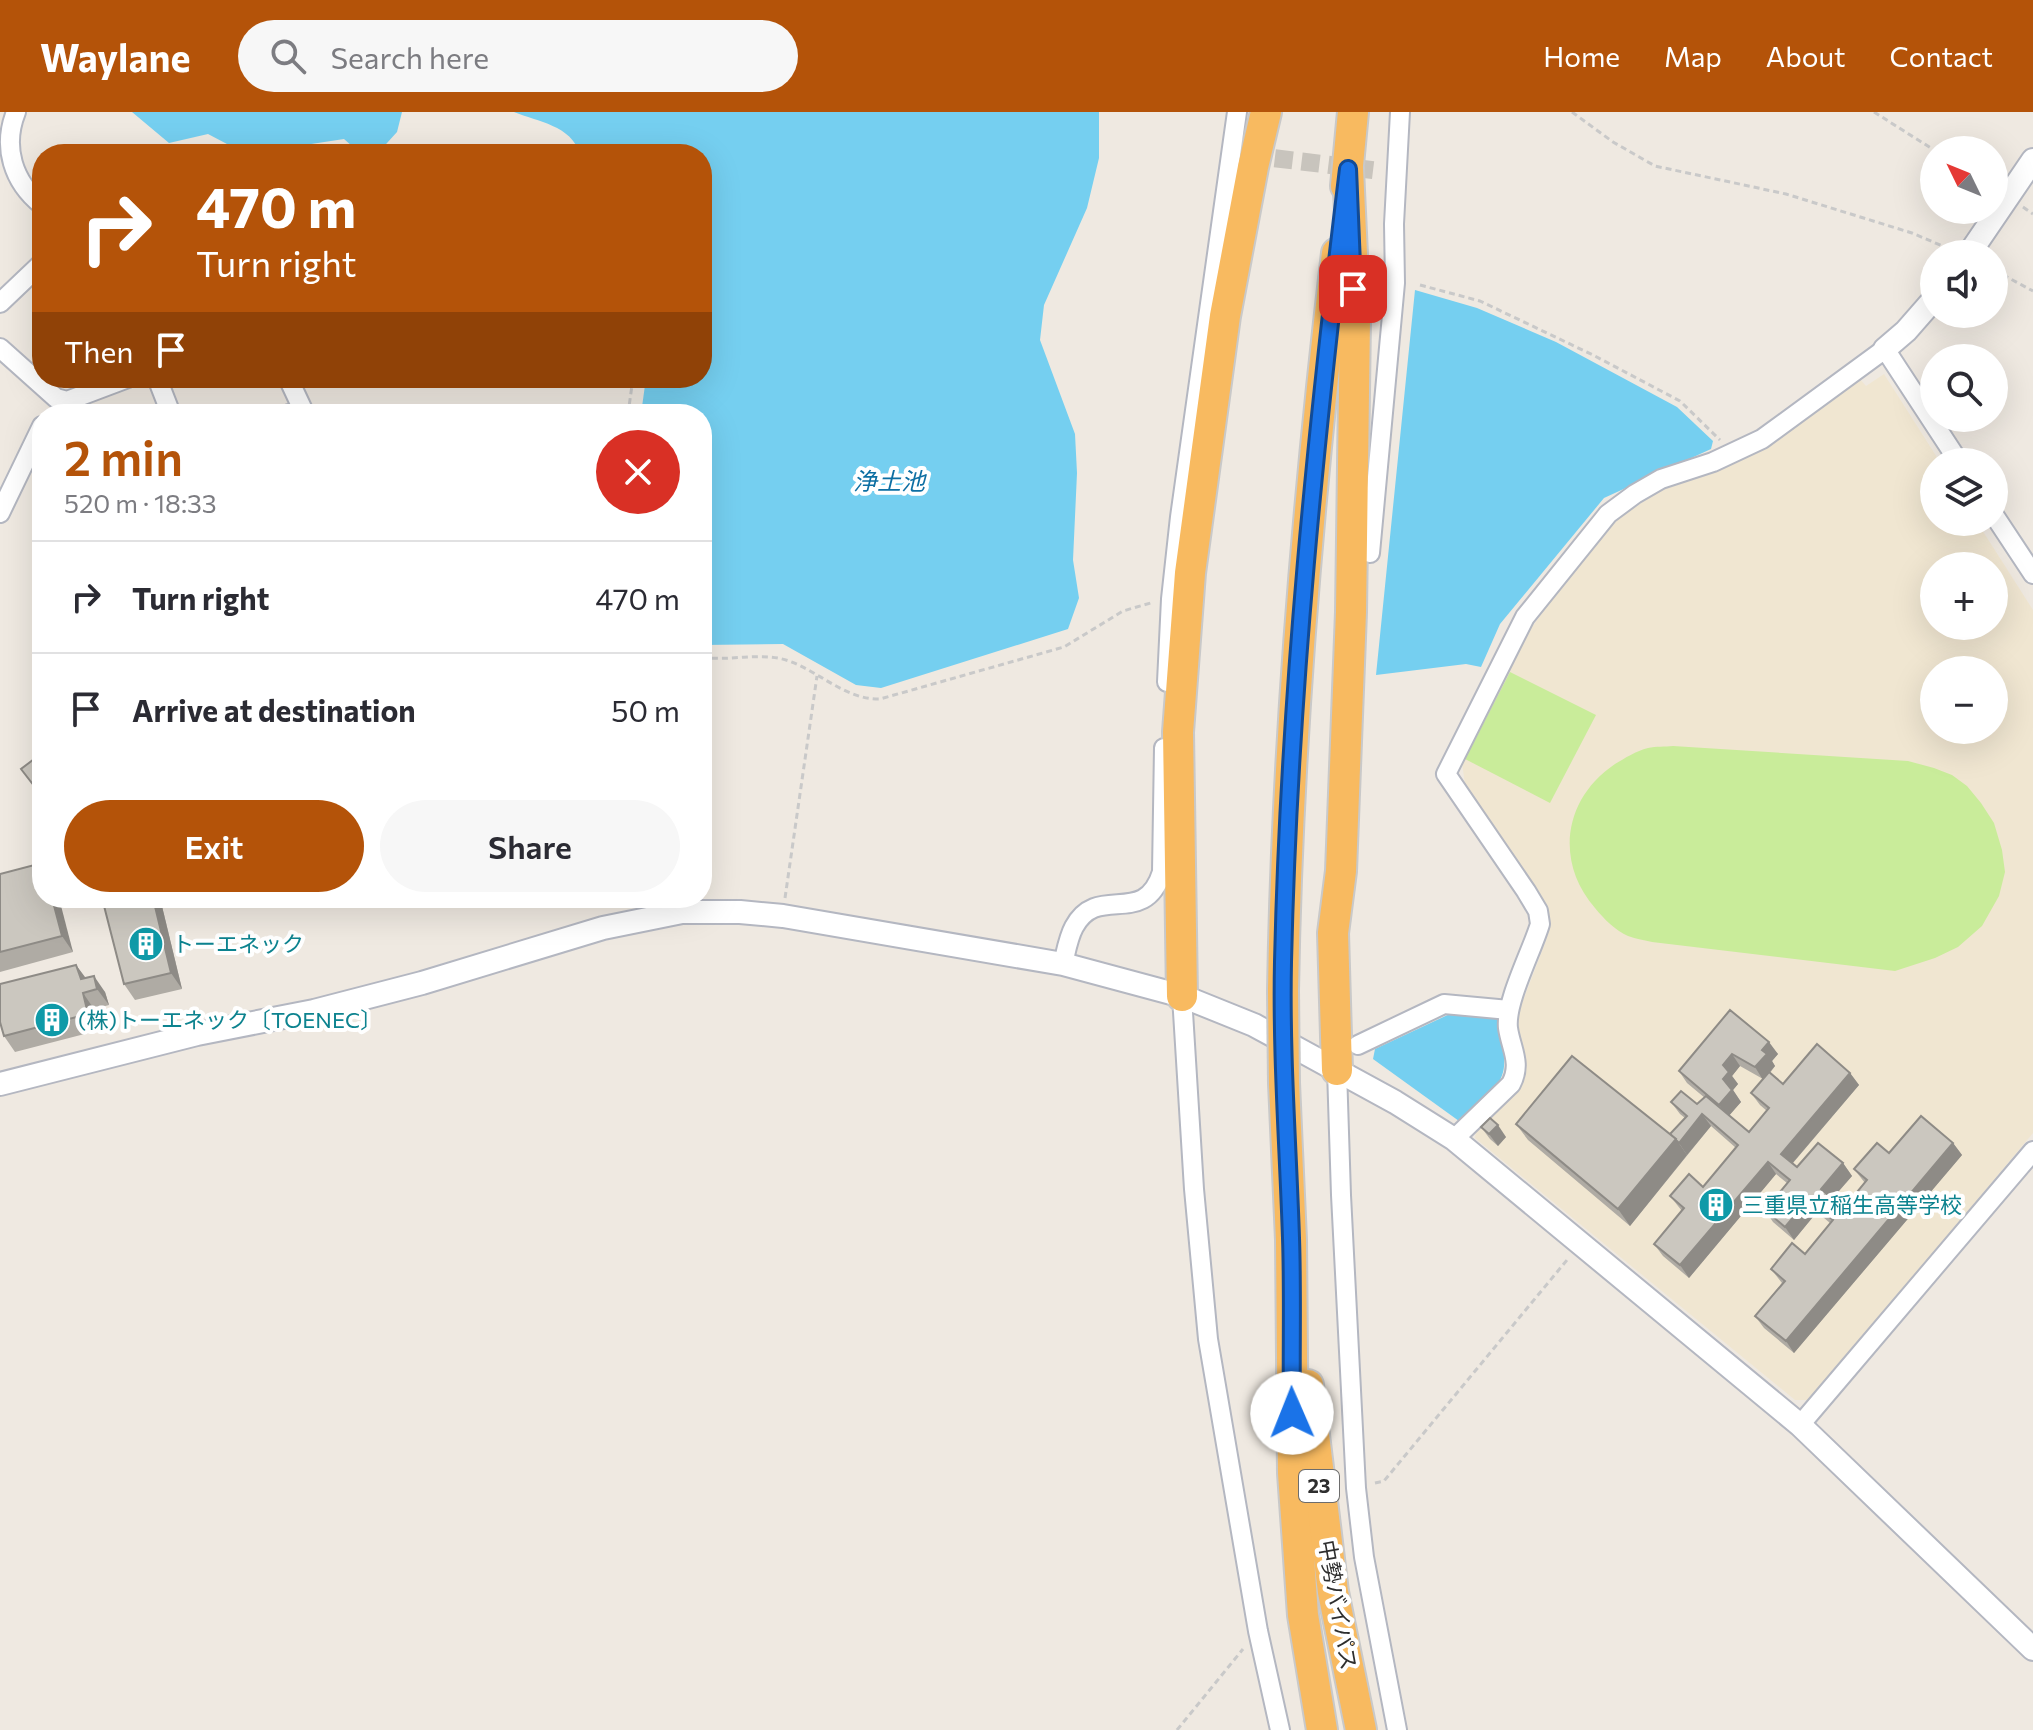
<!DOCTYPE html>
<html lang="en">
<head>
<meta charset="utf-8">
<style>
  body { margin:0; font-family:Commissioner,"Noto Sans JP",sans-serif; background:#f7f7f7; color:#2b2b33; height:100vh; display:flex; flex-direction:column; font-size:30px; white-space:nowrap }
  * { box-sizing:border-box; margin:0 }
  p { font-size:26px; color:#7c7c81 }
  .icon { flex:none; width:44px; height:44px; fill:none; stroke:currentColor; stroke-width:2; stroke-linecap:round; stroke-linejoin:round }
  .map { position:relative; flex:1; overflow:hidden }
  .drawer { position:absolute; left:32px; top:292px; width:680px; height:504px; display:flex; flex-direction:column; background:#fff; border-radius:32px; box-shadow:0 8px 32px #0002 }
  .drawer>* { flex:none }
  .banner { position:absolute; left:32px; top:32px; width:680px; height:244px; border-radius:32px; box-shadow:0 8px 32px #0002; background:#b45309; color:#fff; overflow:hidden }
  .needle { width:52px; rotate:313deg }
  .buttons { position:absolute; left:1920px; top:24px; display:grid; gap:16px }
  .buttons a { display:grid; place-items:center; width:88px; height:88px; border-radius:50%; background:#fff; box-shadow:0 8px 32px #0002; font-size:40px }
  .pin { position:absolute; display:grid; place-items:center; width:68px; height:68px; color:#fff; margin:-34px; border-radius:16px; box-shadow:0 4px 12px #0006 }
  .me { position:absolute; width:88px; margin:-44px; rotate:359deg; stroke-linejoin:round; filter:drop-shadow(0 0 6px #0008) }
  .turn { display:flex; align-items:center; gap:28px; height:168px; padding:0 32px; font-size:36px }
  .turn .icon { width:104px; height:104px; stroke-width:2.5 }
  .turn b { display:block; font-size:56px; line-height:68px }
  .then { display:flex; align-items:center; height:76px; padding:0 32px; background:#0003; gap:16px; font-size:30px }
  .round { display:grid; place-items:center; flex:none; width:84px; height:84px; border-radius:42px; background:#f7f7f7 }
  .summary { display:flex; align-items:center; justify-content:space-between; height:136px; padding:0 32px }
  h1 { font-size:48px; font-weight:600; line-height:60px; color:#b45309 }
  .button { display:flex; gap:16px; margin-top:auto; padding:16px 32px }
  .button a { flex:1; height:92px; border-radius:48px; background:#b45309; color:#fff; font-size:32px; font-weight:600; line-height:92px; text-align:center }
  .button a+a { background:#f7f7f7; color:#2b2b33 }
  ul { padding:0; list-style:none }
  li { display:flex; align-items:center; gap:24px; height:112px; padding:0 32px; border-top:2px solid #e1e1e2 }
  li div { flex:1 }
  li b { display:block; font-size:30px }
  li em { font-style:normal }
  header { display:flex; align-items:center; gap:48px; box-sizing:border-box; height:112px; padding:0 40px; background:#b45309; color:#fff }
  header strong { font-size:38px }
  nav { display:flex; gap:44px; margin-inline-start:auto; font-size:28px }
  .search { width:560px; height:72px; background:#f7f7f7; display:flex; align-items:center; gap:20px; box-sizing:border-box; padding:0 28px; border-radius:44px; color:#7c7c81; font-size:30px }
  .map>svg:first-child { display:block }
  .education { fill:#f0e6d1; fill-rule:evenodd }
  .pitch { fill:#c9ec9a }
  .water { fill:#75cff0 }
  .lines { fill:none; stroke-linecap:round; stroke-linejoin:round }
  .minor-tunnel { stroke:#c8c4bd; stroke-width:18; stroke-dasharray:18 9; stroke-linecap:butt }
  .minor-casing { stroke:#b4b7c1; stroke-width:22 }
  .tertiary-casing { stroke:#b4b7c1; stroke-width:26 }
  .trunk-casing { stroke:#c9c9c9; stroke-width:34 }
  .path { stroke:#c9c9c9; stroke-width:3; stroke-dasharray:6 4; stroke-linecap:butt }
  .minor { stroke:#fff; stroke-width:18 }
  .tertiary { stroke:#fff; stroke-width:22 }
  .trunk { stroke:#f8ba60; stroke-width:30 }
  .trunk-bridge-casing { stroke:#c9c9c9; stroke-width:34; stroke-linecap:butt }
  .trunk-bridge { stroke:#f8ba60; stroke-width:30 }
  .wall { fill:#afaba4; fill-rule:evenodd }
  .shaded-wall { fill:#8e8b86 }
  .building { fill:#cbc7bf; stroke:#8e8b86; stroke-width:2 }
  .route-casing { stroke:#114b97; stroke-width:20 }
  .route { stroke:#1a73e8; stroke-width:14 }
  .labels { text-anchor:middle; stroke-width:8; stroke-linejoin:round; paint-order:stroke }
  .shield { fill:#fff; stroke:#6d6d6d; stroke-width:2 }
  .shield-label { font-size:20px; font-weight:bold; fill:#2e2e2e }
  .culture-label { font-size:22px; fill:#0d838f; stroke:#fff; text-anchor:start }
  .street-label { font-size:22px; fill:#2e2e2e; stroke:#fff }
  .water-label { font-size:24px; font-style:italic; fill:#0d6fa3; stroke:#fff }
</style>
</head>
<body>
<header>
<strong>Waylane</strong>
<div class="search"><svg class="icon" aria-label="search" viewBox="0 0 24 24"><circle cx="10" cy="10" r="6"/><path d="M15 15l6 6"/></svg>Search here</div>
<nav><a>Home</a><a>Map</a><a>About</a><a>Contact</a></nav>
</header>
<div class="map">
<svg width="2033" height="1618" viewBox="0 0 2033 1618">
  <rect width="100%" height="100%" fill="#efe9e1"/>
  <path class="education" d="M 1884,262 L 1940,350 L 1934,350 L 1934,410 L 1977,410 L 2033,498 L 2033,1021 L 1810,1288 L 1795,1288 L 1475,1026 L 1476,1019 L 1517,979 L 1524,962 L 1526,945 L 1516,907 L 1547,826 L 1548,811 L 1547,795 L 1539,781 L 1465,673 L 1462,650 L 1532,515 L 1570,462 L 1619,405 L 1665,376 L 1710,362 L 1762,336 L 1859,266 L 1866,274 ZM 1934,454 L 1994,454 L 1994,514 L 1934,514 ZM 1934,558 L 1994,558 L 1994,618 L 1934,618 Z"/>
  <g class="pitch">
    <polygon points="1510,560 1596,603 1550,691 1465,647"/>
    <path d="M 1673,634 L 1908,649 L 1934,656 L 1952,663 L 1967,674 L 1981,691 L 1994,711 L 2002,738 L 2005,760 L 1999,784 L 1982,814 L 1958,835 L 1935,846 L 1895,859 L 1652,830 C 1645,828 1636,827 1628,824 C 1616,819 1604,807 1595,796 C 1555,750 1563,687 1615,652 C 1625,646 1636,639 1648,636 C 1656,634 1665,635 1673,634 Z"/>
  </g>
  <g class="water">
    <polygon points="132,0 402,0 397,20 377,42 361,42 344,27 246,42 208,22 169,31"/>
    <path d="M 514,0 L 1099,0 L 1099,46 L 1087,96 L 1044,193 L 1040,228 L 1075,322 L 1077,361 L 1073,448 L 1079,486 L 1068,517 L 881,576 L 856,573 L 783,532 L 702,533 L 702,302 L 641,302 L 646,266 L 702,266 L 702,42 L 580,42 C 571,13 538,10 514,0 Z"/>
    <polygon points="1415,178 1477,196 1556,230 1677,295 1713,329 1711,337 1604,386 1500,512 1481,555 1466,552 1376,563"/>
    <path d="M 1454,900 L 1497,906 C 1512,968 1506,968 1459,1009 L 1373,947 L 1375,937 Z"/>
  </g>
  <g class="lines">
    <polyline class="minor-tunnel" points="1248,43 1380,59"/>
    <defs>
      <g id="minor">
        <path d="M 16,0 C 2,35 13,70 42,93"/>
        <polyline points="0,191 42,151"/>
        <polyline points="0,236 56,286 67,289 128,266"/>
        <polyline points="157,266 171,302"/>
        <polyline points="288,266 303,298 289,302"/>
        <polyline points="0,401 42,314"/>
        <polyline points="1994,403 2033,462"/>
        <polyline points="1370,441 1395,171 1394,112 1400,0"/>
        <polyline points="1167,570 1171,487 1180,405 1237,0"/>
        <path d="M 1063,852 C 1066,840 1068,826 1074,815 C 1098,770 1144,817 1162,760 L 1164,636"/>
        <polyline points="1182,884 1194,1077 1208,1227 1258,1519 1280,1618"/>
        <polyline points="1358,933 1444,892 1509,898"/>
        <polyline points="1337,958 1341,1083 1356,1376 1364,1445 1397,1618"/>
        <path d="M 1454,1027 L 1511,972 C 1522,951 1511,937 1508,916 C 1505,890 1532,839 1540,812 L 1538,799 L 1526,779 L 1446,662 L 1525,505 L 1608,402 L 1635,382 L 1661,367 L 1713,350 L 1762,327 L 1885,237 L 1959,350"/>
        <polyline points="1800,1313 2033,1039"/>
      </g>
      <g id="tertiary">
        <polyline points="1969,142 2033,48"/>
        <polyline points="1885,237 1906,219 1934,187"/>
        <polyline points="0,972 197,922 314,899 422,871 603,816 682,800 740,800 783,804 1063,852 1182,884 1254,913 1395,990 1454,1027 1800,1313 2033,1537"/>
      </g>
      <g id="trunk">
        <polyline points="1346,74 1353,0"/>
        <path d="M 1283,879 C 1287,633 1308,386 1337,141"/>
        <polyline points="1182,884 1178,620 1190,461 1225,204 1253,55 1266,0"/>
        <polyline points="1337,958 1333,821 1341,759 1351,500 1355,207 1348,57"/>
        <polyline points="1284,971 1291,1128 1293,1361 1303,1503 1322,1618"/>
        <polyline points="1308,1273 1333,1480 1361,1618"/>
      </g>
    </defs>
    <use href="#minor" class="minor-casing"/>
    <use href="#tertiary" class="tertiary-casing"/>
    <use href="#trunk" class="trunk-casing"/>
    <g class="path">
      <polyline points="1572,0 1613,30 1655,54 1786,82 1912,121 1952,138"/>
      <polyline points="1874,0 1934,38"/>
      <polyline points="2023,95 2033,102"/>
      <polyline points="1994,158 2033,179"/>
      <polyline points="1420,173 1480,189 1593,243 1680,289 1720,328"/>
      <polyline points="628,302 633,266"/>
      <path d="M 702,545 C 730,550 761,539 789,549 C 820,560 846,588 880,587 L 1064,535 L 1123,499 L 1154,490"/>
      <polyline points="785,786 817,564"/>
      <polyline points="1375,1371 1384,1369 1567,1148"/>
      <polyline points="1177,1618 1243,1537"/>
    </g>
    <use href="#minor" class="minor"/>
    <use href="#tertiary" class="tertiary"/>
    <use href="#trunk" class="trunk"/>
    <defs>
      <polyline id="trunk-bridge" points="1283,879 1284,971"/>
    </defs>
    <use href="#trunk-bridge" class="trunk-bridge-casing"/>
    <use href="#trunk-bridge" class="trunk-bridge"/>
  </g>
  <g class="wall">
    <polygon points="42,751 73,840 0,860 0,762"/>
    <polygon points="102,786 160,786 182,877 135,888 124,872"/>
    <polygon points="76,853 85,866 105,880 109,893 94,897 100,918 15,940 4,924"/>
    <path d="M 1730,898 L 1778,942 L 1772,949 L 1775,954 L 1770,961 L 1783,972 L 1850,961 L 1859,973 L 1793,1051 L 1797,1055 L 1843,1051 L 1852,1064 L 1833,1086 L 1844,1096 L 1865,1071 L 1854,1057 L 1889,1041 L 1953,1031 L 1962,1043 L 1794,1241 L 1764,1216 L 1755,1204 L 1782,1171 L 1771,1157 L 1805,1142 L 1830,1111 L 1817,1100 L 1794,1128 L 1773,1110 L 1765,1098 L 1787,1071 L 1776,1062 L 1689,1166 L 1663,1144 L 1654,1132 L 1682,1099 L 1670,1084 L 1703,1075 L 1736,1036 L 1711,1014 L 1630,1114 L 1528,1028 L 1516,1012 L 1670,1022 L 1685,1006 L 1680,1002 L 1671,990 L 1697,992 L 1705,986 L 1687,971 L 1679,959 ZM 1740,954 L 1763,967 L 1751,981 L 1760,993 L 1767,999 L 1749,1020 L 1729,1003 L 1741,990 L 1733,978 L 1738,972 L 1732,964 Z"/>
    <polygon points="1481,1015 1506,1025 1498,1034 1490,1027"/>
  </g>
  <g class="shaded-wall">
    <polygon points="52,786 59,786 73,840 62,824"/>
    <polygon points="153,786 160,786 182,877 171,861"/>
    <polygon points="76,853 88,869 81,867"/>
    <polygon points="94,864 105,880 109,893 97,877"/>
    <polygon points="83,881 94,897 100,918 88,902"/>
    <polygon points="1769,930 1778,942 1772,949 1775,954 1763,968 1755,955 1762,938"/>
    <polygon points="1732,942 1740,954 1732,964 1738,972 1733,978 1741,990 1728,1005 1719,993 1723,967 1723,953"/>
    <polygon points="1850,961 1859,973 1790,1054 1781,1042"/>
    <polygon points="1702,1002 1711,1014 1687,1043 1679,1031"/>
    <polygon points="1498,1013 1506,1025 1498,1034 1489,1022"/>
    <polygon points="1676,1027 1687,1043 1630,1114 1618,1097"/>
    <polygon points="1953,1031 1962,1043 1794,1241 1786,1229"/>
    <polygon points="1768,1050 1776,1062 1689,1166 1680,1153"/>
    <polygon points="1843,1051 1852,1064 1830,1089 1821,1077"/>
    <polygon points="1808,1088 1817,1100 1794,1128 1785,1115"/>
  </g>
  <g class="building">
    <polygon points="42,641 42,684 21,657"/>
    <polygon points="42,751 42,786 52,786 62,824 0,840 0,762"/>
    <polygon points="102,786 153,786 171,861 124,872"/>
    <polygon points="76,853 81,867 94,864 97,877 83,881 88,902 4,924 0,910 0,872"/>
    <polygon points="1730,898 1769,930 1762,938 1767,942 1755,955 1732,942 1723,953 1729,960 1723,967 1732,978 1719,993 1679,959"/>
    <polygon points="1817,932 1850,961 1781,1042 1797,1055 1818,1031 1843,1051 1821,1077 1844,1096 1867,1068 1854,1057 1877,1031 1889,1041 1921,1004 1953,1031 1786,1229 1755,1204 1785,1169 1771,1157 1792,1131 1805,1142 1833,1108 1808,1088 1785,1115 1765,1098 1790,1068 1768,1050 1680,1153 1654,1132 1684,1096 1670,1084 1689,1062 1703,1075 1738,1033 1702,1002 1679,1031 1670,1022 1687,1004 1671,990 1681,979 1697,992 1706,984 1749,1020 1769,996 1751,981 1769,960 1783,972"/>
    <polygon points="1572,944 1676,1027 1618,1097 1516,1012"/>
    <polygon points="1490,1006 1498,1013 1489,1022 1481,1015"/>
  </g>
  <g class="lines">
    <defs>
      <path id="route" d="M 1292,1301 C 1291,1243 1293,1184 1291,1126 C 1288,1034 1281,942 1283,850 C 1289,585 1316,320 1348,57 L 1353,177"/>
    </defs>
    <use href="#route" class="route-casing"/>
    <use href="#route" class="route"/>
  </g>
  <defs>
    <symbol id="building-disc" viewBox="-11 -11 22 22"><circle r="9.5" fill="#0f9aa8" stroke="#fff"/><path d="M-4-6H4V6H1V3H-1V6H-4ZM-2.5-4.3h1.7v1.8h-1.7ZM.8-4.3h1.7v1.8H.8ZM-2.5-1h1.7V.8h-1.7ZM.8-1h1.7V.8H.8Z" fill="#fff"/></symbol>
  </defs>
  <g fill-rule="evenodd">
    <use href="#building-disc" x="126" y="812" width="40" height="40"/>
    <use href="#building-disc" x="32" y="888" width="40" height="40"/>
    <use href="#building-disc" x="1696" y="1073" width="40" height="40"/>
  </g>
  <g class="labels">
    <rect class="shield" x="1299" y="1358" width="40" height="32" rx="6"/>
    <g class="shield-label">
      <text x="1319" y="1381">23</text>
    </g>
    <g class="culture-label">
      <text x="172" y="840">トーエネック</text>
      <text x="78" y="916">(株)トーエネック〔TOENEC〕</text>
      <text x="1742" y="1101">三重県立稲生高等学校</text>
    </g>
    <g class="street-label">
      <text transform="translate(1338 1493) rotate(80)" y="8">中勢バイパス</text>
    </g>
    <g class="water-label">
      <text x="889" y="378">浄土池</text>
    </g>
  </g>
</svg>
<div class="buttons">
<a><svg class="needle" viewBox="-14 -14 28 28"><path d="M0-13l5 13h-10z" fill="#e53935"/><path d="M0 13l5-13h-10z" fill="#7c7c81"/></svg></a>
<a><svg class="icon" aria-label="sound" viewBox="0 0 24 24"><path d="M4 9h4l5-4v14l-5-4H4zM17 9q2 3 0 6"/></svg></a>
<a><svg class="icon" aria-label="search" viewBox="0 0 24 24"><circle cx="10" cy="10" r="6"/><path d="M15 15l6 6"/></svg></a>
<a><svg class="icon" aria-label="layers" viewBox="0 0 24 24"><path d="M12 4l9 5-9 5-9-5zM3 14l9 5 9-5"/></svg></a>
<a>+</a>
<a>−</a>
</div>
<div class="pin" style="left:1353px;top:177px;background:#d93025"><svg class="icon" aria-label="arrive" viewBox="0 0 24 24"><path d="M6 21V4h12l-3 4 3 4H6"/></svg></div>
<svg class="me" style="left:1292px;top:1301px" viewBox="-20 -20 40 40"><circle r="19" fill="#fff"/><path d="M0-13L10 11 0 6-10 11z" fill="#1a73e8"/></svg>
<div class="banner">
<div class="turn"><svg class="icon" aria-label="right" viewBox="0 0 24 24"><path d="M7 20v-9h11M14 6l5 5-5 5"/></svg><div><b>470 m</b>Turn right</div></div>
<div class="then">Then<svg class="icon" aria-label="arrive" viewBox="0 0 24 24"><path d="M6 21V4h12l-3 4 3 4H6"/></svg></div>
</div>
<section class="drawer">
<div class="summary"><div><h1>2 min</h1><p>520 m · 18:33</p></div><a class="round" style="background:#d93025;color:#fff"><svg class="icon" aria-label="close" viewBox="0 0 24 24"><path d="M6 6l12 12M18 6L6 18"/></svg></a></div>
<ul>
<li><svg class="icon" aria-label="right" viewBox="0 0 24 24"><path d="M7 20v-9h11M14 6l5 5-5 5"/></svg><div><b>Turn right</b></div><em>470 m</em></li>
<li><svg class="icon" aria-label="arrive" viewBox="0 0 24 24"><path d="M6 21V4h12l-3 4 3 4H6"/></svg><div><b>Arrive at destination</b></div><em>50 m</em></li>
</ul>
<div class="button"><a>Exit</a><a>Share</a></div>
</section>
</div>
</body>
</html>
